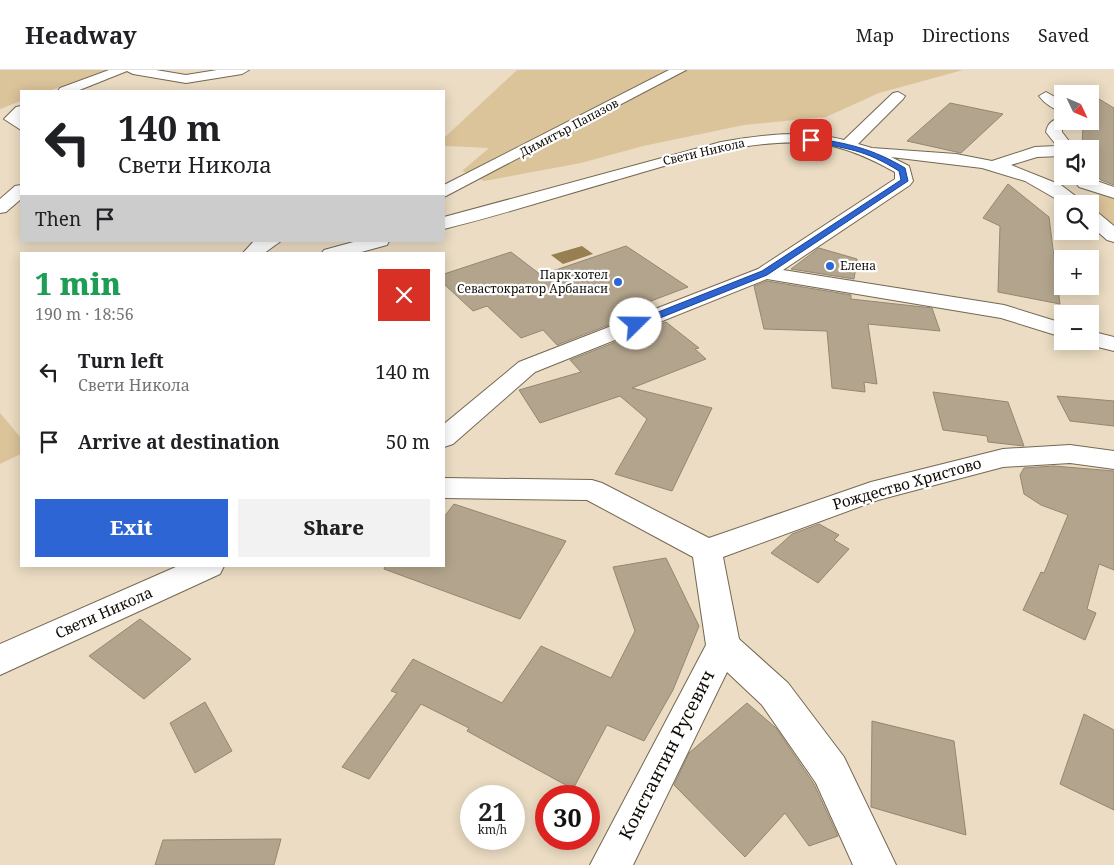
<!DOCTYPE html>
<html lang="en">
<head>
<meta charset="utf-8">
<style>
  body { margin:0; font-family:"Noto Serif",serif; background:#f2f2f2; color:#202124; height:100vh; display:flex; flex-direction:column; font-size:19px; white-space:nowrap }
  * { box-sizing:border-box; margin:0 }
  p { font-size:16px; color:#757577 }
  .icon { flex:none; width:28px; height:28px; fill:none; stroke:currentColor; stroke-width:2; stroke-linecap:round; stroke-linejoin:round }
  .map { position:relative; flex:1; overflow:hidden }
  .panel { position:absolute; left:20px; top:182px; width:425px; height:315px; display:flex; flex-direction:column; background:#fff; border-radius:0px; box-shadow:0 2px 12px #0003 }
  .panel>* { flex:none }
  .top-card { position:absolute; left:20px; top:20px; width:425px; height:152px; border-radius:0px; box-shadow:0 2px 12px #0003; background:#fff; color:#202124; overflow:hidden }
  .needle { width:32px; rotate:134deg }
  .buttons { position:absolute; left:1054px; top:15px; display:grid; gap:10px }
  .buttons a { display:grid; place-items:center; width:45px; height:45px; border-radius:0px; background:#fff; box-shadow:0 2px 12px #0003; font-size:25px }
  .speed { position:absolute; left:460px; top:715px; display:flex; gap:10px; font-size:25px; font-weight:700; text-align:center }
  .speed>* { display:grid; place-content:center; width:65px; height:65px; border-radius:50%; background:#fff; box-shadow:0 2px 12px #0003; line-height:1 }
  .speed small { font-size:12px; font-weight:400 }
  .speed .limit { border:8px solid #d22; background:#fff; color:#111 }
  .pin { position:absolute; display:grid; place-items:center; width:42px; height:42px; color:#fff; margin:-21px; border-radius:10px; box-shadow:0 2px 8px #0006 }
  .me { position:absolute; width:55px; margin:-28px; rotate:68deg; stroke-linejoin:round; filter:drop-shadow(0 0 4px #0008) }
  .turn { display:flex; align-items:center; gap:18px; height:105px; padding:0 15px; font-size:22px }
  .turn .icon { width:65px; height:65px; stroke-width:2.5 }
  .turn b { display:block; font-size:35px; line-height:42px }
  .then { display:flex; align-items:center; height:48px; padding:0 15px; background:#0003; gap:10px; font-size:19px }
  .round { display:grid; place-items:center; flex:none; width:52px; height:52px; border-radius:0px; background:#f2f2f2 }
  .overview { display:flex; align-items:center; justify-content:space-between; height:85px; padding:0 15px }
  h1 { font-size:30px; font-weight:800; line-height:38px; color:#1e9e55 }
  .action { display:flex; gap:10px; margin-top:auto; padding:10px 15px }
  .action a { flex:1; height:58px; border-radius:0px; background:#2d66d4; color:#fff; font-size:20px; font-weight:800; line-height:58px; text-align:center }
  .action a+a { background:#f2f2f2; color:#202124 }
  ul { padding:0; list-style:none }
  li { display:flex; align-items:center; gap:15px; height:70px; padding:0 15px }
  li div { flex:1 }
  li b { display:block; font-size:19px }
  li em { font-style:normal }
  header { display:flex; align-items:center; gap:30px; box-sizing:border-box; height:70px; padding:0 25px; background:#fff; border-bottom:1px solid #e0e0e0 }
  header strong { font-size:24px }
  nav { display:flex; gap:28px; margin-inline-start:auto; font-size:18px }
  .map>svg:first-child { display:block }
  .green { fill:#dbc39a }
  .water { fill:#977f52 }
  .building { fill:#b3a58d; stroke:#948770 }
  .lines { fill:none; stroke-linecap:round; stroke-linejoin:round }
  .minor-casing { stroke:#746852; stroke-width:2 }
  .minor { fill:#fff; fill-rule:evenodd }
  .route { fill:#2d66d4; stroke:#1d428a }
  .poi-dot { fill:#2d66d4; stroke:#fff; stroke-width:2 }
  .labels { text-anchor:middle; stroke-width:4.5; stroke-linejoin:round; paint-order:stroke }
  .far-street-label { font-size:12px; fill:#110c05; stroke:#fff }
  .far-poi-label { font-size:12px; fill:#110c05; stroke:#fff; text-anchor:start }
  .street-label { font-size:15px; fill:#110c05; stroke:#fff }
  .near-street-label { font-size:18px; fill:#110c05; stroke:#fff }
</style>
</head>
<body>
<header>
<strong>Headway</strong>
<nav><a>Map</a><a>Directions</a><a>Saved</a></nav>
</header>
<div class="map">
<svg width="1114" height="795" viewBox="0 0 1114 795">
  <rect width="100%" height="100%" fill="#ebdcc3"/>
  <g class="green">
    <polygon points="0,0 107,0 49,21 21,21 21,31 0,39"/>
    <polygon points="517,0 963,0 879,23 826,47 744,55 643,76 581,93 484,111 462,101 489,78 445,76 444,68"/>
    <polygon points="1105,121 1114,123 1114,166 1090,145 1090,134 1079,134"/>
    <polygon points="0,343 21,368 21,384 0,394"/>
  </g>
  <polygon class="water" points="582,176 593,184 563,194 551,185"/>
  <g class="building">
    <polygon points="1090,29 1099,29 1114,38 1114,115 1101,110 1090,100 1090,79 1082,79 1083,51 1090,51"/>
    <polygon points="950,33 1003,44 961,83 907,71"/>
    <polygon points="1008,114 1049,147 1060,234 998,222 1000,156 983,148"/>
    <polygon points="626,176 688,217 643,234 650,239 557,275 543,260 521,268 487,236 473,241 444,214 444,204 511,182 541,205"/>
    <polygon points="819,178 857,189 854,209 791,199"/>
    <polygon points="767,211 851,225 851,229 932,238 940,261 868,254 877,314 864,312 865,322 832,318 827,261 764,259 754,216"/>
    <polygon points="666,252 699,278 695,279 706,289 632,318 712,338 672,421 615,404 647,349 620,326 540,353 519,320 581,302 570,290"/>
    <polygon points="933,322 1008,332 1024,376 988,372 987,366 943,360"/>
    <polygon points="1057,326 1114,331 1114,356 1070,351"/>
    <polygon points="1054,396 1114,401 1114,500 1099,494 1087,539 1096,543 1085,570 1023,540 1041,502 1044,503 1068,445 1041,435 1024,424 1020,405 1024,398"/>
    <polygon points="454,434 566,471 520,549 384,499 385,496 444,496 444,447"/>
    <polygon points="819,454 839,465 834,470 849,479 818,513 771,483 792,464"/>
    <polygon points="666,488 699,556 673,620 644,671 607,655 573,719 467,661 469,658 421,634 369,709 342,697 397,623 391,621 413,589 502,633 541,576 611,608 635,561 613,497"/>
    <polygon points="140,549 191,589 144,629 89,586"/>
    <polygon points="205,632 232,681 195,703 170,653"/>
    <polygon points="747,633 776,658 814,714 838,766 809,776 785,743 745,787 674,715 689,683"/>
    <polygon points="1084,644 1114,660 1114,740 1060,714"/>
    <polygon points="872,651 954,671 966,765 871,737"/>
    <polygon points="281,769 274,795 155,795 163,770"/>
  </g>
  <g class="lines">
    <defs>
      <g id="minor">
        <polygon points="109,0 156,0 186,5 217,0 249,0 242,4 186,13 133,4 127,1 77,21 58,21 60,18"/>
        <polygon points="669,0 686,0 444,127 444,115"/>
        <path d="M 898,22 L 905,26 L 903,29 L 858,74 L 872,78 L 956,84 L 992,91 L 1035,77 L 1057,76 L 1046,62 C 1048,52 1053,50 1062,47 L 1062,51 L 1072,51 L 1062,57 L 1062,62 L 1075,79 L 1062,79 L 1062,86 L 1037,87 L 1011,95 L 1061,115 L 1086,134 L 1065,134 L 1025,111 L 982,98 L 891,87 L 909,96 L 913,111 L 910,115 L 783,200 L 1004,235 L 1062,253 L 1062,267 L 1001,248 L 767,209 L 535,302 L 453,374 L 444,377 L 444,354 L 519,292 L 758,199 L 895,109 L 895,102 C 875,91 855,81 832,76 C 762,63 689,89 623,108 C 564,125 504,144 444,159 L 444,147 L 721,72 C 761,65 804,59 844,70 L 893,23 Z"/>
        <path d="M 1046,22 L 1062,31 L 1062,41 C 1054,40 1044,33 1039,26 Z"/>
        <polygon points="21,36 21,60 4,49 16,37"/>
        <polygon points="1071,106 1088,106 1091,109 1114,117 1114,128 1079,117"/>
        <polygon points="21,115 21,129 6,142 0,143 0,129 15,116"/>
        <polygon points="1090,140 1096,141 1114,156 1114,172 1107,170 1090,155"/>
        <polygon points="254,171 281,171 263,184 242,184"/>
        <polygon points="357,171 389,171 387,175 354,184 321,184 324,180"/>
        <polygon points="1090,261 1114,267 1114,281 1082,273 1081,271 1090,271"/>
        <polygon points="1070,375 1114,381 1114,399 1070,393 1003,397 878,430 723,487 739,569 788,613 844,687 896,795 853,795 816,713 762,635 727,602 633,795 590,795 706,575 693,487 587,430 444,428 444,408 592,410 602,413 709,468 871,412 1003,379"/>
        <polygon points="178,496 224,496 220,504 0,605 0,574"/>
      </g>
    </defs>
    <use href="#minor" class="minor-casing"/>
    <use href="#minor" class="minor"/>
  </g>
  <path class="route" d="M 811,68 C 848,73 873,79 905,98 L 908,111 L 767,205 L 640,256 L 633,256 L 633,252 L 762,201 L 901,110 L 899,101 C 864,79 847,79 809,71 Z"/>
  <g class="poi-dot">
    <circle cx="830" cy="196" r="5"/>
    <circle cx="618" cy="212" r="5"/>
  </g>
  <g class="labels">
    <g class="far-street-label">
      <text transform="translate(569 58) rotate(-28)" y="4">Димитър Папазов</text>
      <text transform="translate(704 82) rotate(-13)" y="4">Свети Никола</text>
    </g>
    <g class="far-poi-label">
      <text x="840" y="200">Елена</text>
      <text x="608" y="209" text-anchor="end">Парк хотел<tspan x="608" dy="14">Севастократор Арбанаси</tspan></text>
    </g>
    <g class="street-label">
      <text transform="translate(907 414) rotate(-16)" y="5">Рождество Христово</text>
      <text transform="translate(104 543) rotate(-24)" y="5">Свети Никола</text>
    </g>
    <g class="near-street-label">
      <text transform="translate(667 685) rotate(-63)" y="6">Константин Русевич</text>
    </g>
  </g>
</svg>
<div class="buttons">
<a><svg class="needle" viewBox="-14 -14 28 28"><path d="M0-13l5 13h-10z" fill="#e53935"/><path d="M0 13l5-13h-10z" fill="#757577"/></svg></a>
<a><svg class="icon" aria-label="sound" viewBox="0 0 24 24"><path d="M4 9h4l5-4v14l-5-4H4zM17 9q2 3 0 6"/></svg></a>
<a><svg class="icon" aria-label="search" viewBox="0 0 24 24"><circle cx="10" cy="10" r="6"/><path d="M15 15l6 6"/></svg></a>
<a>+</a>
<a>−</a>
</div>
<div class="speed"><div>21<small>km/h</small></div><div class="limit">30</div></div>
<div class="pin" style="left:811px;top:70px;background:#d93025"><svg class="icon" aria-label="arrive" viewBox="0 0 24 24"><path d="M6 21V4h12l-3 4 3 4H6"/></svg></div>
<svg class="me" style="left:636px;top:254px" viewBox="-20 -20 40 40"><circle r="19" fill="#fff"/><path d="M0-13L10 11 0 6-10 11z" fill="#2d66d4"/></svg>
<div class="top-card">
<div class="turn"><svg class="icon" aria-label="left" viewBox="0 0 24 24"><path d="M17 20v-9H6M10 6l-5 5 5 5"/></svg><div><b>140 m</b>Свети Никола</div></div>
<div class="then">Then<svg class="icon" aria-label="arrive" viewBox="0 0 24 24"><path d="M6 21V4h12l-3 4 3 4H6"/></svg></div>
</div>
<section class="panel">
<div class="overview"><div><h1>1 min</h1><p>190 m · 18:56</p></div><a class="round" style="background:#d93025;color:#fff"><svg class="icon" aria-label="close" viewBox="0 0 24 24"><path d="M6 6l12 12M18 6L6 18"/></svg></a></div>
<ul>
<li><svg class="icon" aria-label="left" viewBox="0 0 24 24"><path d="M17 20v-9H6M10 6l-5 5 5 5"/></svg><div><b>Turn left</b><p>Свети Никола</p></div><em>140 m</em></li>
<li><svg class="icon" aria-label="arrive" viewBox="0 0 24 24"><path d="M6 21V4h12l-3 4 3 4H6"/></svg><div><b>Arrive at destination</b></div><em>50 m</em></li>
</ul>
<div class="action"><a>Exit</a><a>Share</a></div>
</section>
</div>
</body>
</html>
